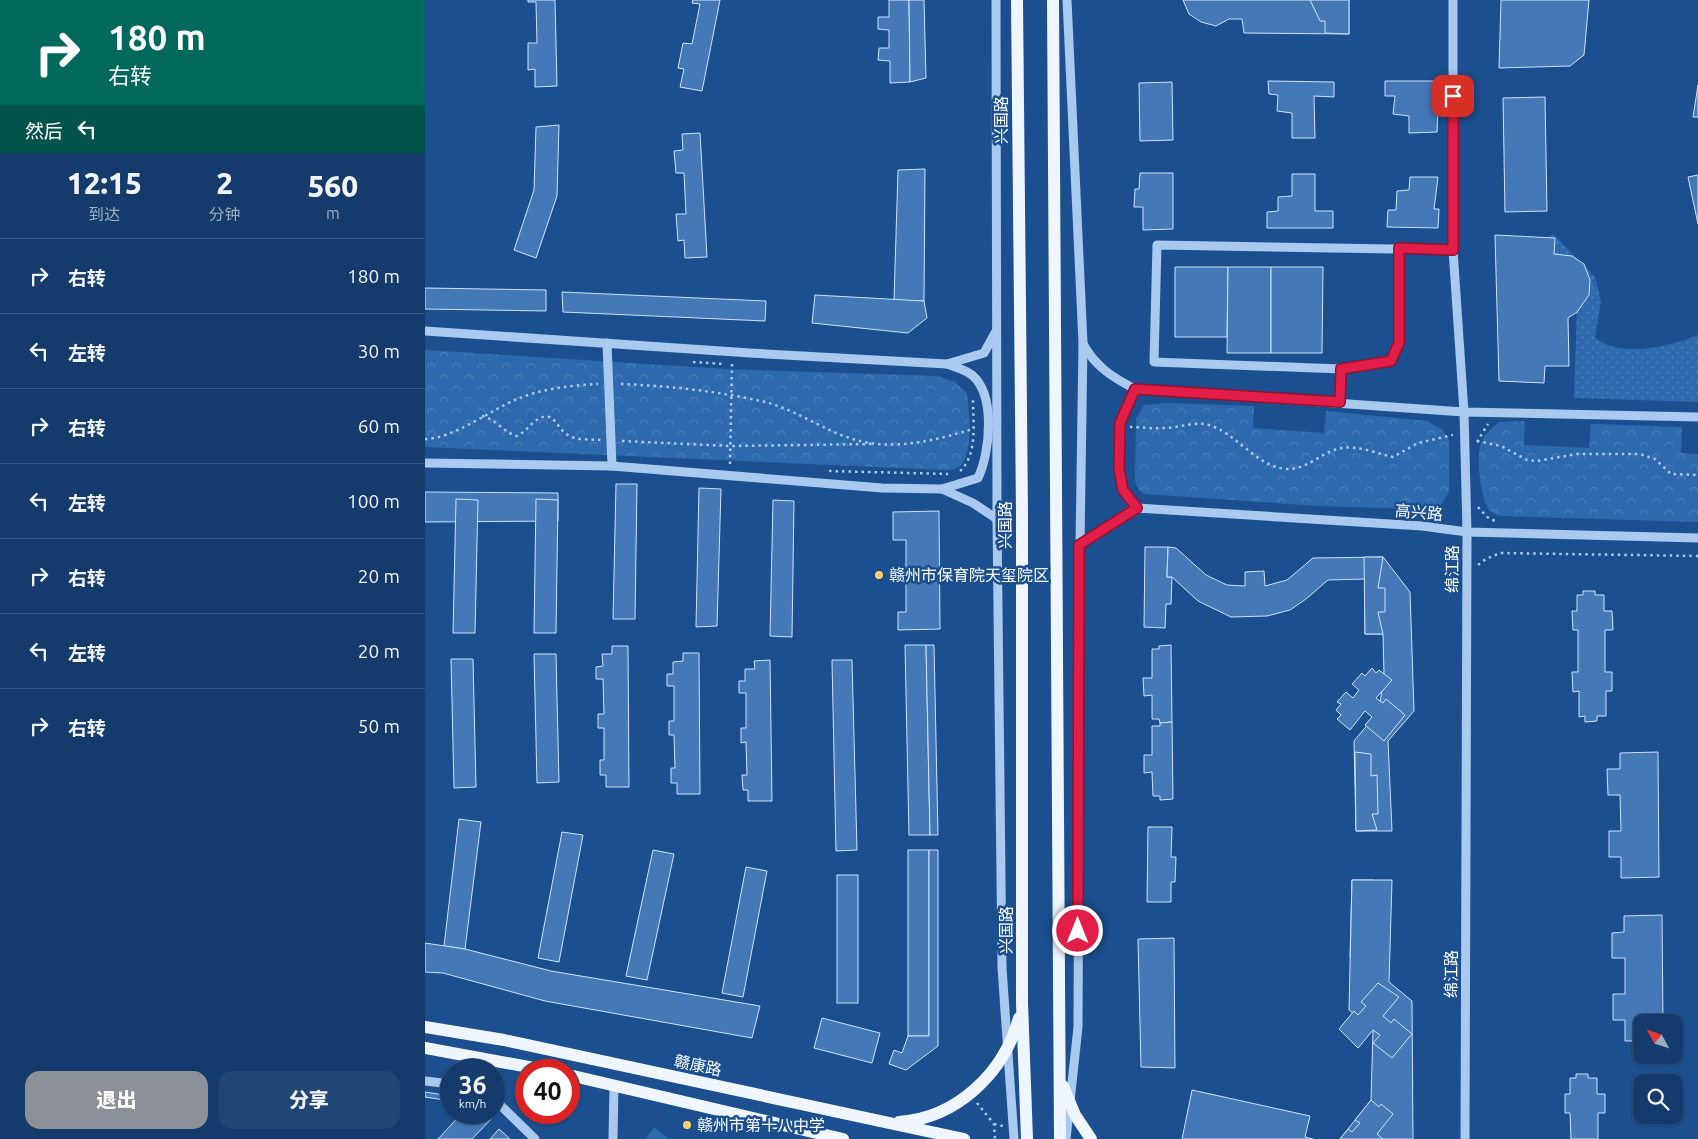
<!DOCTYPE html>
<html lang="zh">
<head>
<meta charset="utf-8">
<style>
  body { margin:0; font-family:Ubuntu,"Noto Sans SC",sans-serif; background:#214673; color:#f1f3f6; height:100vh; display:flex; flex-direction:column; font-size:19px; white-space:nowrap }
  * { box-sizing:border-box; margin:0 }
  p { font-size:16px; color:#9dadc1 }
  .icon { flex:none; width:28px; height:28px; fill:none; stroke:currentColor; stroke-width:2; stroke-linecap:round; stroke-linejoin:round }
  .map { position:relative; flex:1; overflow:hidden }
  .sheet { display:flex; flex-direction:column; background:#143b6b; width:425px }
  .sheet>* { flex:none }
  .hud { background:#00695c; color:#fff; overflow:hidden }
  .needle { width:32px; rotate:310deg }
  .fabs { position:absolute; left:1208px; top:1014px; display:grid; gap:10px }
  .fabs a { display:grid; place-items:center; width:50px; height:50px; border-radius:10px; background:#143b6b; box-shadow:0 1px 4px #0004,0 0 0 1px #33557e; font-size:25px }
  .speed { position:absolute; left:15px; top:1059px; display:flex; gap:10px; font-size:25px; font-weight:700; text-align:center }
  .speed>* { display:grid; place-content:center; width:65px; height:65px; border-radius:50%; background:#143b6b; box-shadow:0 1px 4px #0004,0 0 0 1px #33557e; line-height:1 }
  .speed small { font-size:12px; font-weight:400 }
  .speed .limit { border:8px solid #d22; background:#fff; color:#111 }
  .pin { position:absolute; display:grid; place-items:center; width:42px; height:42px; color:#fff; margin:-21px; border-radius:10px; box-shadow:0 2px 8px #0006 }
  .me { position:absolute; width:55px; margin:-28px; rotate:0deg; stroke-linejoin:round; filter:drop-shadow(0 0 4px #0008) }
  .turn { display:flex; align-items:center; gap:18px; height:105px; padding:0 25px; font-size:22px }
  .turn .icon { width:65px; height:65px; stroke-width:2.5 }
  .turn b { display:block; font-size:35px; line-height:42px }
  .then { display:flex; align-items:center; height:48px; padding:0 25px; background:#0003; gap:10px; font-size:19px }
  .eta { display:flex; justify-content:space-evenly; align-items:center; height:85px; text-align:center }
  .eta b { font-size:30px; font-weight:800; line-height:35px }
  .primary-button { display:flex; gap:10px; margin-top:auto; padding:10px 25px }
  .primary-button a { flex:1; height:58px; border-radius:15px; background:#8c9099; color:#fff; font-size:20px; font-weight:800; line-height:58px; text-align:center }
  .primary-button a+a { background:#214673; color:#f1f3f6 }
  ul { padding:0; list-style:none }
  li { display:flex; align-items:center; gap:15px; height:75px; padding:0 25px; border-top:1px solid #33557e }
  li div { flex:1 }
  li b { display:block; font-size:19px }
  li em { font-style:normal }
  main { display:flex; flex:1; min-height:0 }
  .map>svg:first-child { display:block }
  .grass { fill:url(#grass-dots) }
  .park { fill:url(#park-crowns) }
  .pitch { fill:#2e69ad }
  .building { fill:#4478b7; stroke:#cfe3fa }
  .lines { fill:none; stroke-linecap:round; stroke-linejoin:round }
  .path { stroke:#a9c9ee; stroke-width:2.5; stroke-dasharray:2.5 4; stroke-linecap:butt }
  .minor { stroke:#a9c9ee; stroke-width:9 }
  .major { stroke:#f0f6ff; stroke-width:12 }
  .route-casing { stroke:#92132f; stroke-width:12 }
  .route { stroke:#e11d48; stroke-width:9 }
  .poi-dot { fill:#ffd166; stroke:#1b4f8f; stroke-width:2 }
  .labels { text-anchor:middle; stroke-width:5; stroke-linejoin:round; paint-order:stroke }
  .street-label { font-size:16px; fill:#fff; stroke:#1b4f8f }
  .poi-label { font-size:16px; fill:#fff; stroke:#1b4f8f; text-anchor:start }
</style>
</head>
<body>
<main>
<section class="sheet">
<div class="hud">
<div class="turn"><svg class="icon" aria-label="right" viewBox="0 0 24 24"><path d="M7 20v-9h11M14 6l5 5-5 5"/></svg><div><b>180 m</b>右转</div></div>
<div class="then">然后<svg class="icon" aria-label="left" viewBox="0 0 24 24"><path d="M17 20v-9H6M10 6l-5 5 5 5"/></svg></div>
</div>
<div class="eta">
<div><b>12:15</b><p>到达</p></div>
<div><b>2</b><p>分钟</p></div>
<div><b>560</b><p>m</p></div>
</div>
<ul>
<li><svg class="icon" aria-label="right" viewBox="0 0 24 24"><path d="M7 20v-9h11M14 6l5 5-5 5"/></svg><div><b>右转</b></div><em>180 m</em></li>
<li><svg class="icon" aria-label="left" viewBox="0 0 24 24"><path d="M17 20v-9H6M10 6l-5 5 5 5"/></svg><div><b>左转</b></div><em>30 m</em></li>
<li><svg class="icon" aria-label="right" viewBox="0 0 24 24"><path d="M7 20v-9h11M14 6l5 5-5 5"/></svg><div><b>右转</b></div><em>60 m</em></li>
<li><svg class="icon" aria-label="left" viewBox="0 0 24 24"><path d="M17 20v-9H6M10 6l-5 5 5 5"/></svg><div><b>左转</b></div><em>100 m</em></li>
<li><svg class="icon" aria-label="right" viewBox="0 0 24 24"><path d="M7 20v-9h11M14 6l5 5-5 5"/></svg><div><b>右转</b></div><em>20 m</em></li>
<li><svg class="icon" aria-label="left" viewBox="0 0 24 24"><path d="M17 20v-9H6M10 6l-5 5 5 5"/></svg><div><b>左转</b></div><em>20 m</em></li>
<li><svg class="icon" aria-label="right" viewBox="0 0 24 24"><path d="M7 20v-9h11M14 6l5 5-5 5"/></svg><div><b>右转</b></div><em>50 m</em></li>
</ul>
<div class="primary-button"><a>退出</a><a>分享</a></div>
</section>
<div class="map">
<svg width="1273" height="1139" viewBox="0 0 1273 1139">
  <defs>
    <pattern id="grass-dots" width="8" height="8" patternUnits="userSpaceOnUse" patternTransform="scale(1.25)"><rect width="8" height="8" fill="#2e69ad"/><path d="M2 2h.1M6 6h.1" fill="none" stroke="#4d80b9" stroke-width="1.8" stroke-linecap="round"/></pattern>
    <pattern id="park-crowns" width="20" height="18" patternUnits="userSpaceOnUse" patternTransform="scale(1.25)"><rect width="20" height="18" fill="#2e69ad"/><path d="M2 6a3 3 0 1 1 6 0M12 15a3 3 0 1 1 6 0" fill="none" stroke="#4d80b9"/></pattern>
  </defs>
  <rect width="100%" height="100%" fill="#1b4f8f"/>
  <path class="grass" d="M 1128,234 L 1170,277 L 1176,301 L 1170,338 C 1197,358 1244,347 1273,335 L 1273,402 L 1149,398 L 1152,305 L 1131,256 L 1118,241 Z"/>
  <g class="park">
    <path d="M 0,350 L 301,369 L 512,376 L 530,382 L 542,393 C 544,410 549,455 535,466 C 531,470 525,470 520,470 L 0,447 Z"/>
    <polygon points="741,403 829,406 828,428 899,433 901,411 1002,421 1018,430 1024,440 1024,492 1016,505 988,509 893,506 719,494 713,489 710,481 711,418 719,405"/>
    <path d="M 1100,421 L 1099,445 L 1164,448 L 1166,424 L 1257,427 L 1256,453 L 1273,454 L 1273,522 L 1075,516 C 1071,514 1067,513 1065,511 C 1055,499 1052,460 1055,446 C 1057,436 1067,428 1074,422 Z"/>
  </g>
  <polygon class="pitch" points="229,1128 230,1128 244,1139 220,1139"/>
  <g class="building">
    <polygon points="103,0 130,0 132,86 110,87 110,69 103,70 103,43 112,43 111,2 103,2"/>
    <polygon points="268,0 295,0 277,91 255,87 259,69 253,68 258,43 267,44 275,4 267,3"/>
    <polygon points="464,0 484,0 485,82 465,83 465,61 453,60 454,48 464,48 464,30 453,29 453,17 464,17"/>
    <polygon points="484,0 499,0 501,78 485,82"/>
    <polygon points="758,0 924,0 924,34 819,33 817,19 804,19 791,26 776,22 764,14"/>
    <polygon points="885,0 924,0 924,34 900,33 900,21 895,21"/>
    <polygon points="1076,0 1164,0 1159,55 1145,66 1074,68"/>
    <polygon points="843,81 909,82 909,97 889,96 890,138 867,138 867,113 852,111 853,95 844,94"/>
    <polygon points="960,81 1014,81 1012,132 984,133 984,116 968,114 970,96 960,96"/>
    <polygon points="747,82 748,140 715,141 714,83"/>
    <polygon points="1273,85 1273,117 1268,117"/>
    <polygon points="1120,97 1122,211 1080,212 1078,98"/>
    <polygon points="134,125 132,196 111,258 89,250 109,190 111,127"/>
    <polygon points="275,133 282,257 260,258 259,240 253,241 251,214 261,214 259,173 251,173 249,151 258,150 257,134"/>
    <polygon points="500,169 499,301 469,301 473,170"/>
    <polygon points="715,173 748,173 748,229 718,230 718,207 709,207 710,189 714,189"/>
    <polygon points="867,174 890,174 890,211 908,211 908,228 842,228 842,212 853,211 853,197 867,196"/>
    <polygon points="1273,175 1273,224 1263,177"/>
    <polygon points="985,177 1013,177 1009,209 1014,209 1013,228 962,227 963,210 971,210 972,191 984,190"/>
    <polygon points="1070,235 1130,238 1129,254 1147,256 1159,264 1165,280 1164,295 1152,312 1143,318 1144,366 1120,366 1119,383 1074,381"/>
    <polygon points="750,267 803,267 802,337 750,337"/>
    <polygon points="803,267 846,267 846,353 802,353"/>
    <polygon points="846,267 898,267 897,353 846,353"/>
    <polygon points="0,288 121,290 121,311 0,309"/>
    <polygon points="137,292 341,301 340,321 138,312"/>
    <polygon points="390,295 499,301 502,318 483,333 387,323"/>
    <polygon points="191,484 212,484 210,619 188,619"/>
    <polygon points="274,488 296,489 292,626 271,627"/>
    <polygon points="0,492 133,493 133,521 0,522"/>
    <polygon points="31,499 53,500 50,633 28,633"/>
    <polygon points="111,499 133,500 131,633 109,633"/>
    <polygon points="348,500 369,501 367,637 345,636"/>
    <polygon points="514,511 515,629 473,630 473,612 481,612 481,540 468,540 468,512"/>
    <polygon points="720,547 743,547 742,577 747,577 746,604 741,604 740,628 719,627"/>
    <polygon points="743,547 751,548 781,575 802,585 820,586 820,572 839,571 840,586 862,580 888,558 958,557 985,592 989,711 963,741 967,831 931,831 929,741 954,711 959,674 958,634 940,634 940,579 903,580 881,599 865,610 842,616 806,617 773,601 747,577 742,577"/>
    <polygon points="939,557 958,557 953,588 960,588 960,612 953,612 958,634 940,634"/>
    <polygon points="1158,591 1170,591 1170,595 1179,595 1179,611 1187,611 1188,630 1180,630 1180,672 1187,672 1187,691 1181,691 1181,716 1172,716 1172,721 1160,722 1160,716 1154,717 1154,691 1148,692 1147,672 1153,672 1153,630 1148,630 1147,611 1152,611 1152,595 1158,595"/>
    <polygon points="480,645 501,645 505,835 484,835"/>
    <polygon points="501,645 509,645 513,835 505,835"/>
    <polygon points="746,645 747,722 735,723 734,719 727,719 727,695 719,696 718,678 727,678 727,649 734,649 734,646"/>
    <polygon points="187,646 203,646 204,787 181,787 181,775 175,775 175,760 179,760 179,728 173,728 173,714 179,714 178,679 171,679 171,667 178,666 177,654 187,654"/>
    <polygon points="258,653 274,653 275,794 252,794 252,783 246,783 246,768 250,768 249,735 244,735 244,721 249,721 249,686 242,686 242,674 248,674 248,662 258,661"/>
    <polygon points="109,654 131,654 134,782 112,783"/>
    <polygon points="26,659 48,659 51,787 29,788"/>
    <polygon points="345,660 347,801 323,801 323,790 318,790 317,775 322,775 321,742 316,743 316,728 321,728 321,693 314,693 314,681 320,681 320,669 330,669 329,661"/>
    <polygon points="407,660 427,660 432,850 411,851"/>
    <polygon points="947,668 951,673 954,670 967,680 951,698 958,703 961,699 980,715 959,741 940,725 947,717 940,711 925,730 912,719 916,715 911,710 916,704 912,702 921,692 928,698 934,690 927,684 937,673 940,676"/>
    <polygon points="747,722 748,799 735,800 735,796 728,796 727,772 719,773 719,755 727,755 727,726 735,726 735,723"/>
    <polygon points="930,752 946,754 946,776 952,775 953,814 947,814 952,830 931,831"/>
    <polygon points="1233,752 1234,877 1196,878 1196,857 1184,857 1184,831 1196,831 1195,795 1183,795 1182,769 1195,769 1195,753"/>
    <polygon points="34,819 56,822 40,949 19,946"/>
    <polygon points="723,827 747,827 746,857 751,857 750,882 746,882 746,902 722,902"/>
    <polygon points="137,832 158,835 134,962 113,958"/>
    <polygon points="228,850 249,854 222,980 201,976"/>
    <rect x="483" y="850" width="21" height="186"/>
    <polygon points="504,850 513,850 513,1046 481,1070 464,1064 469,1050 477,1053 483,1036 504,1036"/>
    <polygon points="321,867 342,871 318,997 297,993"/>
    <rect x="412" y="875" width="21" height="128"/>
    <polygon points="927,880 948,880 948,902 953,902 953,940 947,940 946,959 925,958"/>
    <polygon points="927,880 967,880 964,982 987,1001 988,1139 915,1139 946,1100 948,1030 924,1010"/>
    <polygon points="1237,915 1238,1022 1216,1022 1216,1041 1200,1041 1200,1020 1188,1020 1188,994 1200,994 1200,958 1187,958 1187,933 1199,932 1199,916"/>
    <polygon points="749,938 750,1068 716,1067 713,939"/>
    <polygon points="0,943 40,949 126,971 335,1006 327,1038 120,1001 18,973 0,972"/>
    <polygon points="953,983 974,997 958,1016 966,1023 969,1019 987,1034 967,1058 948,1043 955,1035 948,1030 933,1048 914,1029 929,1011 933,1015 941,1006 936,1002"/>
    <polygon points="397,1018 455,1033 447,1063 389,1048"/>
    <polygon points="1151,1074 1163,1074 1163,1078 1172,1078 1172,1094 1180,1094 1180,1113 1173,1113 1173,1139 1146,1139 1145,1113 1140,1113 1140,1094 1145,1094 1145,1078 1151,1078"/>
    <polygon points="767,1090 885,1116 880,1137 888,1139 757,1139"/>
    <polygon points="0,1092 26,1096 26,1101 0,1097"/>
    <polygon points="946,1100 954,1107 956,1104 968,1114 952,1134 958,1139 915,1139 923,1129 927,1132 935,1123 930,1120"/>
    <polygon points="69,1110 72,1113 47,1139 13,1139 38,1112 69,1112"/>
    <polygon points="74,1129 85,1139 65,1139"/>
  </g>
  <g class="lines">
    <g class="path">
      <polyline points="268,362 299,364"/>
      <path d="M 196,384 C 244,386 293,391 340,402 C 372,410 399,431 431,440 C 470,451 511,440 548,429"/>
      <path d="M 57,416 C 71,419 79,433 92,436 C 104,430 108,418 122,416 C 131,419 133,427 140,433 C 149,441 164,439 176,440"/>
      <path d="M 705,427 C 716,427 728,429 739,428 C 754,428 769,421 784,425 C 813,434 832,468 863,469 C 882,469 895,454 912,449 C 931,444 950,453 968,457 L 993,443 L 1028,435"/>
      <path d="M 0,439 C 27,439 66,410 92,399 C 116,389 147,385 173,384"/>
      <polyline points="197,441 306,446 449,444"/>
      <polyline points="1052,441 1076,446 1102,460 1112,461 1152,454 1215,454 1230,459 1246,474 1273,475"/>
      <polyline points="1052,442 1063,424"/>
      <polyline points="305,464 307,364"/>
      <polyline points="404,471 523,474"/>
      <path d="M 535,471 C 553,455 548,421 548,400"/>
      <polyline points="1053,507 1062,517 1070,521"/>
      <polyline points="1053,565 1061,559 1075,553 1273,556"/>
      <polyline points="552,1103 569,1124 570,1139"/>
      <polyline points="569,1124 578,1126"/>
    </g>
    <g class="minor">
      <polyline points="571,0 572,519 577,968 589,1139"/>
      <polyline points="1028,0 1028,250 1039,412 1042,532 1040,1139"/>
      <polyline points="974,248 974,343 966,361 916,369 729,362 732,245 1028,250"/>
      <polyline points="0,331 325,353 522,364 559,353 570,333"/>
      <polyline points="182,343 187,466"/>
      <path d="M 658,344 C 671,367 687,377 710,389"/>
      <polyline points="915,402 916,369"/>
      <polyline points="0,463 187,466 457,488 517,489 548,503 572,519"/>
      <path d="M 517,489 L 553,478 C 565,453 571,395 547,375 C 541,370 530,367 522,364"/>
      <polyline points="712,508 698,490 694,469 695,423 710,389 1039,412 1273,417"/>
      <polyline points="712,508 997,526 1042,532 1273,538"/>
      <polyline points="655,545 712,508"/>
      <polyline points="0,1081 26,1084"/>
      <polyline points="69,1099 110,1139"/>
      <polyline points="188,1139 189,1085"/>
      <polyline points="641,1139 653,1027 655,545 658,343 642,0"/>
    </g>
    <g class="major">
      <polyline points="592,0 597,513 597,1003 602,1139"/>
      <polyline points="628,0 635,1139"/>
      <polyline points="0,1027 79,1040 539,1139"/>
      <polyline points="0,1048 120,1070"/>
      <polyline points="144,1075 418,1139"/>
      <polyline points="638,1086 650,1115 666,1139"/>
      <path d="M 474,1122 C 533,1118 579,1072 594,1018"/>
    </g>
  </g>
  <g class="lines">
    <defs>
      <polyline id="route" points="653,931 654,545 712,508 698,490 694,469 695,423 710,389 915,402 916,369 966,361 974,343 974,248 1028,250 1028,96"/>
    </defs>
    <use href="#route" class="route-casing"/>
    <use href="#route" class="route"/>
  </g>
  <g class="poi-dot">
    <circle cx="454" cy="575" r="5"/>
    <circle cx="262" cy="1125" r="5"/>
  </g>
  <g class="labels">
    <g class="street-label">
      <text transform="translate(576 120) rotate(-90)" y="6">兴国路</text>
      <text transform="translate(994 512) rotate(5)" y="6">高兴路</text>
      <text transform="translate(580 525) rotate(-90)" y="6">兴国路</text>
      <text transform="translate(1027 569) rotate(-90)" y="6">绵江路</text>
      <text transform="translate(581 930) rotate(-90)" y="6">兴国路</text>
      <text transform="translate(1026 974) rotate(-90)" y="6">绵江路</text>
      <text transform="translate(273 1065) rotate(12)" y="6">赣康路</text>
    </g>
    <g class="poi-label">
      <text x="464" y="581">赣州市保育院天玺院区</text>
      <text x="272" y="1131">赣州市第十八中学</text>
    </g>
  </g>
</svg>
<div class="fabs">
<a><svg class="needle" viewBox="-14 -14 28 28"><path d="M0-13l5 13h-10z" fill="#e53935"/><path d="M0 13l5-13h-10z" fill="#9dadc1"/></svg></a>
<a><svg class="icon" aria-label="search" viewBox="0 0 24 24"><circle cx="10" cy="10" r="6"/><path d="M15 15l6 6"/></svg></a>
</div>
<div class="speed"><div>36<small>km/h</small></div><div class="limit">40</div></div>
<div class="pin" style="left:1028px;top:96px;background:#d93025"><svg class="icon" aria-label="arrive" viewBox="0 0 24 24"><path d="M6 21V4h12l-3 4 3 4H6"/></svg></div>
<svg class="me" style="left:653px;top:931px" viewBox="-20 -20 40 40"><circle r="17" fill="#e11d48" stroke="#fff" stroke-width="3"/><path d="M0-11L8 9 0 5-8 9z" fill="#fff"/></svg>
</div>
</main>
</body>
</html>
